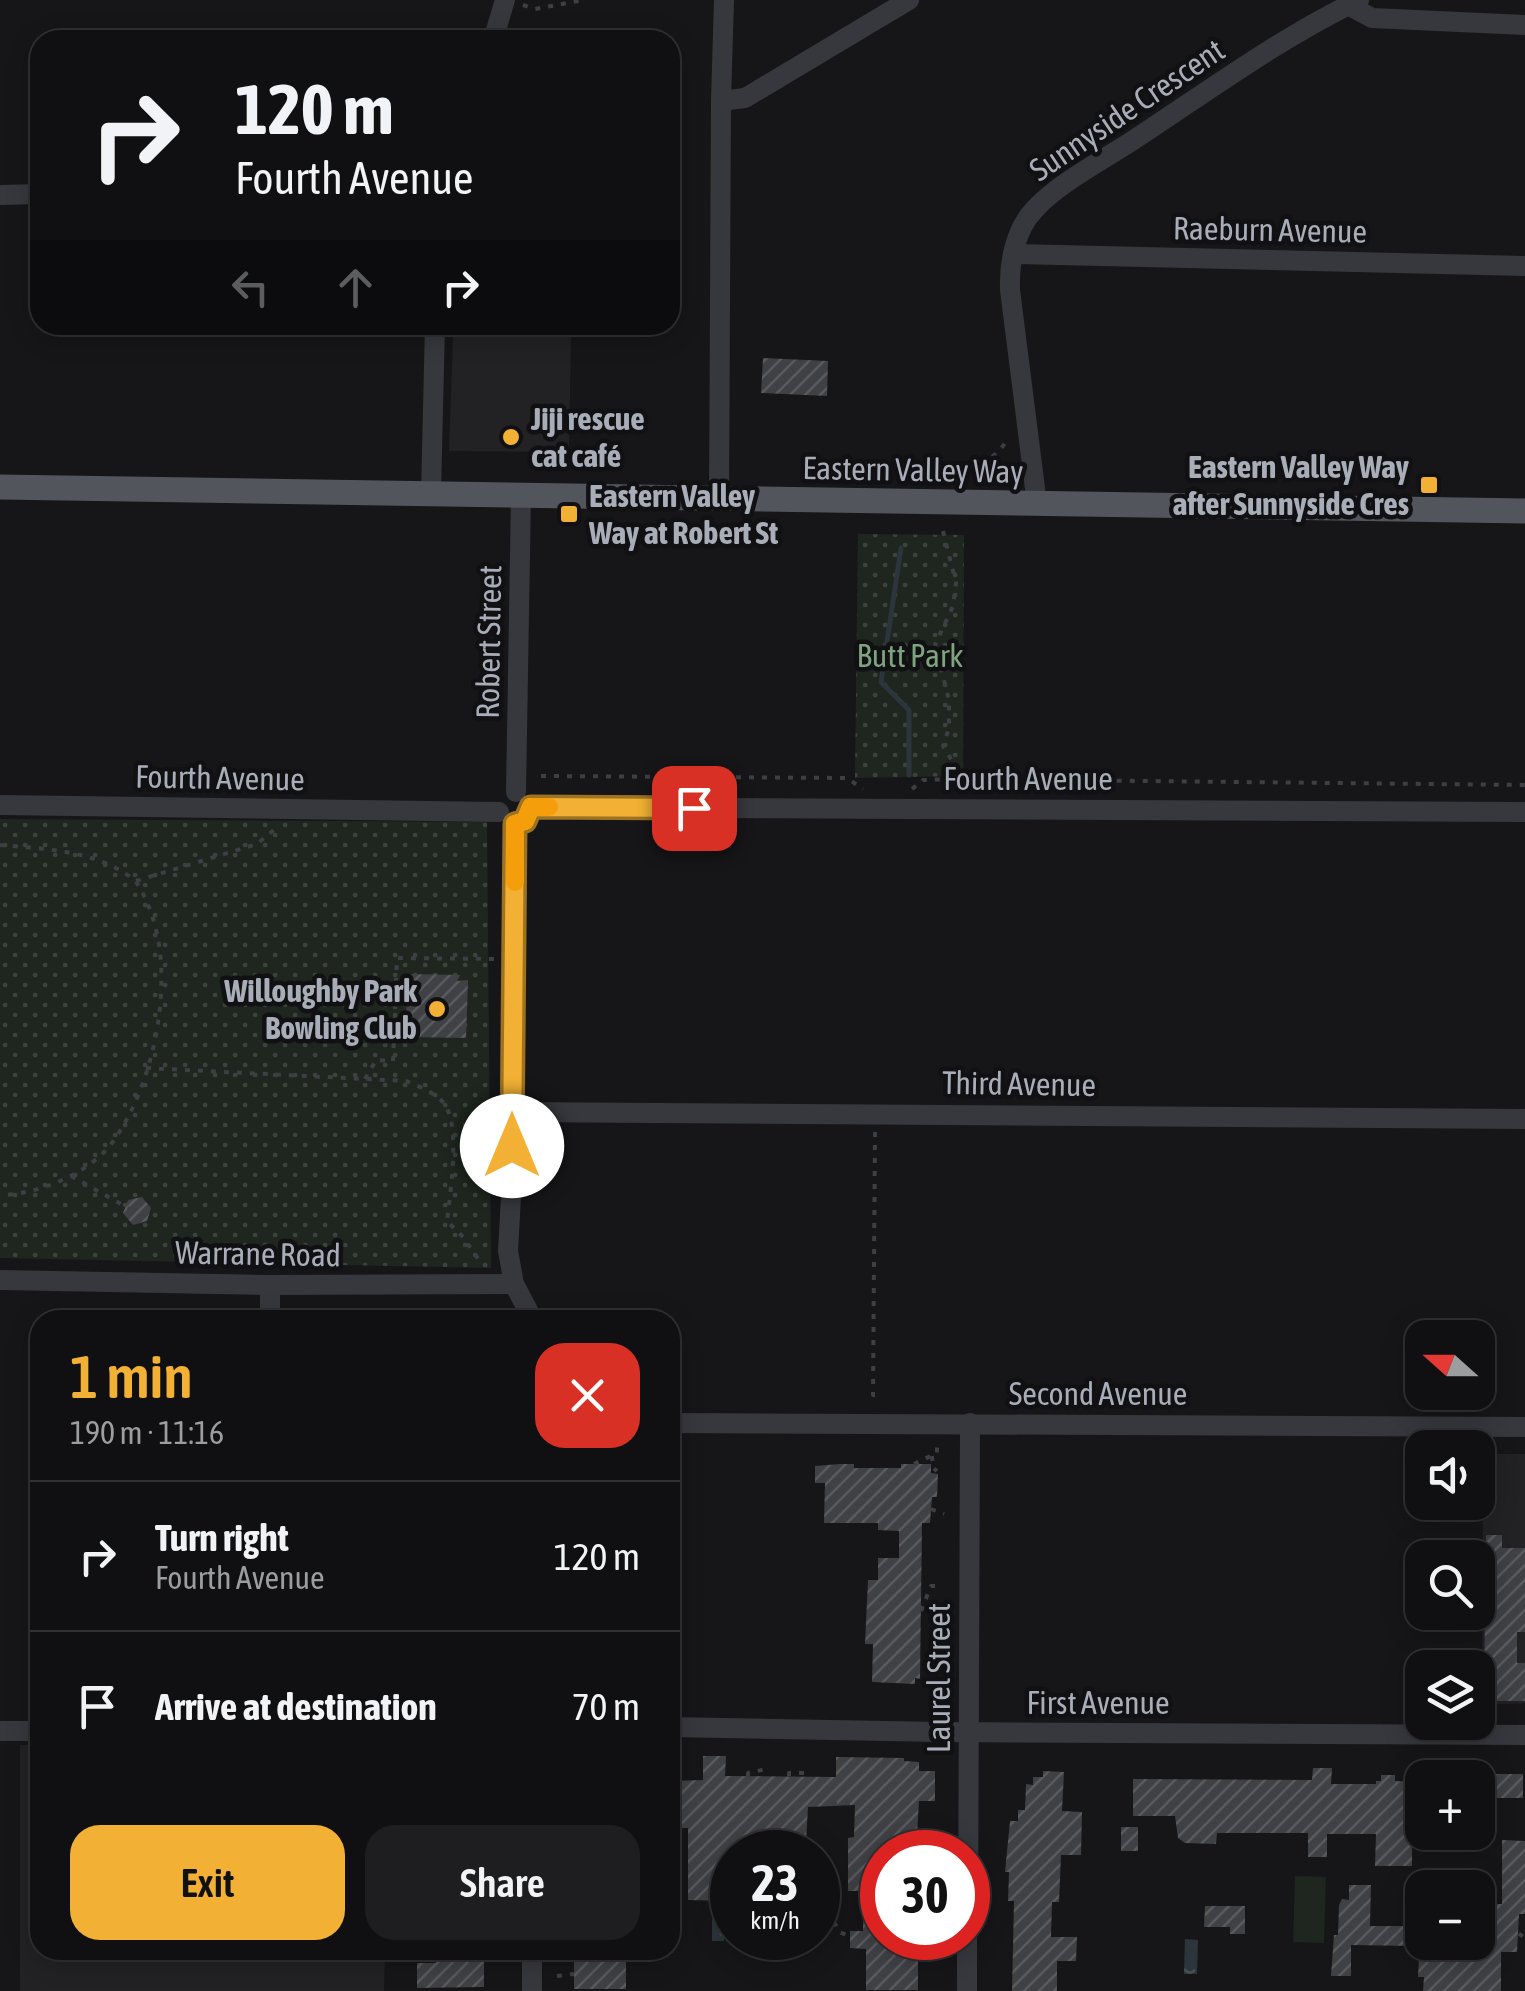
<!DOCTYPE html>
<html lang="en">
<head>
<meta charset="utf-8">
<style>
  body { margin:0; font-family:"Asap Condensed",sans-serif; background:#1e1e20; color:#f1f3f6; height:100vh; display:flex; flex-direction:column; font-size:38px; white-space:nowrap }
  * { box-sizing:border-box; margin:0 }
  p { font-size:32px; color:#9c9d9f }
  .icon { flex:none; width:55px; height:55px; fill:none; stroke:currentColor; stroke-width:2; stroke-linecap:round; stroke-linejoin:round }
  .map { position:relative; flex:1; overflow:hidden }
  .sheet { position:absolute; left:30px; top:1310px; width:650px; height:650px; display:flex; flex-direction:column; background:#101012; border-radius:30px; box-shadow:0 5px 25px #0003,0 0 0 2px #303032 }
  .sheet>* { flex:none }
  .banner { position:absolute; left:30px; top:30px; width:650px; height:305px; border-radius:30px; box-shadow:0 5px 25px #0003,0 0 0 2px #303032; background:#101012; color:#f1f3f6; overflow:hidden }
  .needle { width:65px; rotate:291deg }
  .tools { position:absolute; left:1405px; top:1320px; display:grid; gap:20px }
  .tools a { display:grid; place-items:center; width:90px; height:90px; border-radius:20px; background:#101012; box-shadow:0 5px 25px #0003,0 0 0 2px #303032; font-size:50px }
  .speed { position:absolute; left:710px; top:1830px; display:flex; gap:20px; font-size:50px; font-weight:700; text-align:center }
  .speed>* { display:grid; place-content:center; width:130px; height:130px; border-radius:50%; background:#101012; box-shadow:0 5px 25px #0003,0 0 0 2px #303032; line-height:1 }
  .speed small { font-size:25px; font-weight:400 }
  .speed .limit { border:15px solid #d22; background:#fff; color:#111 }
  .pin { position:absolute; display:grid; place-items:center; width:85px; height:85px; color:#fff; margin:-42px; border-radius:20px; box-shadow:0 5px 15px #0006 }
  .me { position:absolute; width:110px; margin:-55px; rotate:0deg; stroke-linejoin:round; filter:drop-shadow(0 0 8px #0008) }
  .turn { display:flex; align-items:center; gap:35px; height:210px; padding:0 40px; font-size:45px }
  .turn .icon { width:130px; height:130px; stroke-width:2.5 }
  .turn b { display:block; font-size:70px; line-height:85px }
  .lanes { display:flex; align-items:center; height:95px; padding:0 40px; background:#0003; justify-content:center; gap:50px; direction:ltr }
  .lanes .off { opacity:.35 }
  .round { display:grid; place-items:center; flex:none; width:105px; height:105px; border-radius:30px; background:#1e1e20 }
  .headline { display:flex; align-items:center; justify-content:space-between; height:170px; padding:0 40px }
  h1 { font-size:60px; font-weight:600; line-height:75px; color:#f2b134 }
  .button { display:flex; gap:20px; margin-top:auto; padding:20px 40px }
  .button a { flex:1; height:115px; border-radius:30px; background:#f2b134; color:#111; font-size:40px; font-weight:600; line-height:115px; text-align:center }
  .button a+a { background:#1e1e20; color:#f1f3f6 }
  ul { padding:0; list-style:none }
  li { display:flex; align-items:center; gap:30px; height:150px; padding:0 40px; border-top:2px solid #303032 }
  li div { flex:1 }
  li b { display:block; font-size:38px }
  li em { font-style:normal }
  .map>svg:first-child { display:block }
  .built { fill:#222225 }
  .grass { fill:#1e261f }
  .park { fill:url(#park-dots) }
  .water { fill:url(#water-ripples) }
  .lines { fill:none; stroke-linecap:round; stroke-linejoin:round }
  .stream { stroke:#2c353c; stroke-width:5 }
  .building { fill:url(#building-hatch) }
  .path { stroke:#3d3f44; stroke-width:4; stroke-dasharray:5 8; stroke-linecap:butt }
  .minor { stroke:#37383d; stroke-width:20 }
  .major { stroke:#53555c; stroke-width:25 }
  .route-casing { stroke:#9d7322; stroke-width:25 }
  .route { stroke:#f2b134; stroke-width:18 }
  .slow { stroke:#f59e0b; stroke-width:18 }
  .poi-dot { fill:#f2b134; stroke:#111113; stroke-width:4 }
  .labels { text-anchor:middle; stroke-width:9; stroke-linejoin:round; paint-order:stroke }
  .street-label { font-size:32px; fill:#a8adb8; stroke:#111113 }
  .poi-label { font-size:32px; font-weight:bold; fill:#a8adb8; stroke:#111113; text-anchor:start }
  .park-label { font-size:32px; fill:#7fa381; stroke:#111113 }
</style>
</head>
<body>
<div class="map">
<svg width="1525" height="1991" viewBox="0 0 1525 1991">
  <defs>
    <pattern id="park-dots" width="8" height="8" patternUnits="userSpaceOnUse" patternTransform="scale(2.5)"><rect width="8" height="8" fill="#1e261f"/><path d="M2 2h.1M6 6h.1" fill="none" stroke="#3c433d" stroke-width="1.8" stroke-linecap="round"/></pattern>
    <pattern id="water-ripples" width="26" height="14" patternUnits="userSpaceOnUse" patternTransform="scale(2.5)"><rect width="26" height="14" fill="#2c353c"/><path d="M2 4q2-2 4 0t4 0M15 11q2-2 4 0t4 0" fill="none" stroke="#485056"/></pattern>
    <pattern id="building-hatch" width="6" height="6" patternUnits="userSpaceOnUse" patternTransform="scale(2.5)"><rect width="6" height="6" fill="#404145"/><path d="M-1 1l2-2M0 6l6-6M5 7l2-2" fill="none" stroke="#595a5e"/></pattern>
  </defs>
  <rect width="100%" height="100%" fill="#161618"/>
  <g class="built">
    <polygon points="453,336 571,337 569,452 449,451"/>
    <polygon points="1483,1454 1525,1454 1525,1703 1482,1705"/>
    <polygon points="20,1745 40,1745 40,1950 385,1950 384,1991 20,1991"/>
  </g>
  <polygon class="grass" points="1295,1876 1326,1877 1324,1943 1293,1942"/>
  <g class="park">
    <polygon points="858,534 964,535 963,776 855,778"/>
    <polygon points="0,819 487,822 491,1268 0,1258"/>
  </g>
  <g class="water">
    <rect x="712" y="1909" width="12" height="32"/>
    <polygon points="1185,1939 1198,1940 1197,1974 1184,1974"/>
  </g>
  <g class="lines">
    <polyline class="stream" points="901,548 881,682 909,710 909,775"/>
  </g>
  <g class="building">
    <polygon points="763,358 828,361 827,396 761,393"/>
    <polygon points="407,974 460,975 457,981 468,980 466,1038 406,1037"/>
    <polygon points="142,1197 151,1208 147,1221 133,1225 123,1213 128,1200"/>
    <polygon points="840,1464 854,1464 854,1468 901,1468 901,1464 931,1464 931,1473 938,1474 937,1497 932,1497 930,1523 922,1523 920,1679 915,1678 915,1684 872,1682 873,1644 865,1644 868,1580 878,1580 878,1558 899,1558 899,1531 878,1530 878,1523 824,1523 825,1483 815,1483 815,1466"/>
    <polygon points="1486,1535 1502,1535 1502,1548 1525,1548 1525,1632 1517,1632 1517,1663 1525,1663 1525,1701 1488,1701 1488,1689 1484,1689"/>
    <polygon points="703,1756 726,1756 725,1776 836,1777 836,1757 904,1758 904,1761 919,1762 919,1771 935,1771 935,1801 919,1801 916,1852 882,1852 882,1938 910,1938 910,1954 918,1954 918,1990 866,1990 866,1949 850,1948 850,1931 863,1931 863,1891 848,1891 848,1838 854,1837 855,1805 808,1807 806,1842 769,1841 769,1850 726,1850 726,1901 688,1900 688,1828 670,1828 670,1781 703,1780"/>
    <polygon points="1313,1768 1332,1768 1331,1784 1376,1784 1376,1781 1381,1781 1381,1775 1395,1775 1395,1781 1422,1782 1422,1832 1445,1832 1445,1848 1412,1848 1412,1866 1375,1866 1376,1834 1327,1834 1327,1857 1308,1857 1308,1833 1217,1833 1216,1844 1185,1843 1178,1838 1175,1816 1133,1816 1133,1779 1312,1780"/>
    <polygon points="1043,1771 1064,1772 1062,1811 1082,1812 1081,1855 1061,1855 1059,1902 1052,1902 1051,1937 1077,1937 1076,1961 1057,1961 1057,1991 1012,1991 1014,1901 1008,1901 1009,1872 1005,1872 1010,1821 1018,1821 1018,1810 1025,1810 1026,1784 1033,1785 1033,1777 1043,1777"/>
    <rect x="1478" y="1774" width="45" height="24"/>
    <rect x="1121" y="1827" width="17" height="24"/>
    <polygon points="1502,1840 1525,1841 1525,1914 1519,1914 1517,1952 1501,1952 1501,1991 1423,1991 1424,1977 1418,1977 1419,1958 1458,1958 1458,1942 1478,1942 1478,1922 1495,1922 1496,1904 1502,1904"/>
    <polygon points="818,1882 833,1882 833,1902 818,1901"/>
    <polygon points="1349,1885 1371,1885 1370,1926 1414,1926 1413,1946 1351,1945 1351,1976 1331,1976 1334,1935 1338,1935 1339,1905 1342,1899 1349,1900"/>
    <polygon points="1205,1906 1245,1906 1245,1934 1230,1934 1230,1927 1204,1927"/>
    <polygon points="436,1950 484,1950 484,1987 417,1988 417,1963 436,1963"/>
    <rect x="574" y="1958" width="52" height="31"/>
  </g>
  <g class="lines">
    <g class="path">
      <polyline points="523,5 535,9 584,0"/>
      <path d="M 956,471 C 979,465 997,459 1008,438"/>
      <polyline points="943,531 956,583 953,606 935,645 949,700 949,728 943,746 956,767 954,778"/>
      <polyline points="541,776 847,778 863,789"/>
      <polyline points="912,789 923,780 954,779 1525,785"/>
      <path d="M 0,845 C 45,849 95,850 133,879 C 140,885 144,896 148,905 C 177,972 156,1081 114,1140 C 93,1172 38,1195 0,1195"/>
      <polyline points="136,881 257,844 275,829"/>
      <path d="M 146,1068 L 406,1081 C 418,1086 433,1092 442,1101 C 462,1121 450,1194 447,1221 L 462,1236 L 482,1264"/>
      <polyline points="365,1079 376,1060 393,1061 397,958 495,959"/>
      <polyline points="875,1132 873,1395 880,1395"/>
      <polyline points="71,1176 130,1209"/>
      <polyline points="932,1456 933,1468 937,1471"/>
      <polyline points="914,1464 937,1453 937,1445"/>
      <polyline points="931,1509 944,1514"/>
      <polyline points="921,1611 931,1586 943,1586"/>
      <polyline points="748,1776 748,1773 766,1769"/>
      <polyline points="789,1776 789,1773 804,1773"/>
      <polyline points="832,1804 859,1802"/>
      <polyline points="919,1837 941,1838"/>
      <polyline points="834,1922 839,1932 850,1936"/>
      <polyline points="1506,1932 1518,1933 1525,1938"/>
      <polyline points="557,1976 574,1974"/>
    </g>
    <g class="minor">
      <polyline points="1348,5 1372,18 1525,25"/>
      <polyline points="493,40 505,0"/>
      <polyline points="721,101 724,0"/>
      <polyline points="0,195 40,194"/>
      <polyline points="1013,254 1525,266"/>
      <polyline points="431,493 435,325"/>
      <polyline points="719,499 721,101 745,98 909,0"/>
      <path d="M 1037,504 L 1010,290 C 1009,263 1015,230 1034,210 C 1058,183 1105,159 1135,139 C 1208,91 1280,38 1359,0"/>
      <polyline points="516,792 521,495"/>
      <polyline points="0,805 499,812"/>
      <polyline points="531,807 1525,812"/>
      <polyline points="515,824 512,1179 508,1251 514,1284 533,1320"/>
      <polyline points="512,1112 1525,1119"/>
      <polyline points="0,1280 270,1285 514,1284"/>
      <polyline points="270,1320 270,1285"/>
      <polyline points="670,1423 1525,1427"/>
      <polyline points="670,1727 942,1732 1525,1735"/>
      <polyline points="0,1731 40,1731"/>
      <polyline points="968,1933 970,1423"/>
      <polyline points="532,1991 532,1950"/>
      <polyline points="967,1991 967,1938"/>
    </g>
    <polyline class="major" points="0,487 1525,511"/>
  </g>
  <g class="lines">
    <defs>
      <polyline id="route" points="512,1146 515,824 525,821 531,807 694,808"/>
    </defs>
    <use href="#route" class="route-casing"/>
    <use href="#route" class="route"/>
    <polyline class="slow" points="515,882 515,824 525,821 531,807 549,807"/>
  </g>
  <g class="poi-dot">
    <circle cx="511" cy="437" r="10"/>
    <rect x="1419" y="475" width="20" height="20" rx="5"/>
    <rect x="559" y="504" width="20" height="20" rx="5"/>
    <circle cx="437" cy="1009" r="10"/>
  </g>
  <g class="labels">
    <g class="street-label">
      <text transform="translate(1127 110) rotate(-34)" y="11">Sunnyside Crescent</text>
      <text transform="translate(1270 230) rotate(1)" y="11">Raeburn Avenue</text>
      <text transform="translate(913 470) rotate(1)" y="11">Eastern Valley Way</text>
      <text transform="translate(489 642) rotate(-89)" y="11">Robert Street</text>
      <text transform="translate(220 778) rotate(1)" y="11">Fourth Avenue</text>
      <text x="1028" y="790">Fourth Avenue</text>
      <text transform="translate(1019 1084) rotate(1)" y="11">Third Avenue</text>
      <text transform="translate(258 1254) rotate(1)" y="11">Warrane Road</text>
      <text x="1098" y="1405">Second Avenue</text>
      <text transform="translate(939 1678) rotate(-90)" y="11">Laurel Street</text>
      <text x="1098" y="1714">First Avenue</text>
    </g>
    <g class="poi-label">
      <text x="531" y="430">Jiji rescue<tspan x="531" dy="37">cat café</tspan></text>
      <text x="1409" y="478" text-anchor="end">Eastern Valley Way<tspan x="1409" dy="37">after Sunnyside Cres</tspan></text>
      <text x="589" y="507">Eastern Valley<tspan x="589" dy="37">Way at Robert St</tspan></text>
      <text x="417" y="1002" text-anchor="end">Willoughby Park<tspan x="417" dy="37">Bowling Club</tspan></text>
    </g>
    <g class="park-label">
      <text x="910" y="667">Butt Park</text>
    </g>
  </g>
</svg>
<div class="tools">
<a><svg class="needle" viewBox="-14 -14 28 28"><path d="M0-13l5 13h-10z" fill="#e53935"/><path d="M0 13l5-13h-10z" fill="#9c9d9f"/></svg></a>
<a><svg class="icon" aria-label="sound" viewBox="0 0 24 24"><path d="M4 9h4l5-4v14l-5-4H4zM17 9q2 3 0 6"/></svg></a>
<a><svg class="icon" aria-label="search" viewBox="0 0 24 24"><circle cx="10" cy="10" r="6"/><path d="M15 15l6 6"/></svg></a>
<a><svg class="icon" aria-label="layers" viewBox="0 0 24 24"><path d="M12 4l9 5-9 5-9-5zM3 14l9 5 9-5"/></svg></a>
<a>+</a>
<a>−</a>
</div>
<div class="speed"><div>23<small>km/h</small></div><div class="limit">30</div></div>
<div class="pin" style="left:694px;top:808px;background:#d93025"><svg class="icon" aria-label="arrive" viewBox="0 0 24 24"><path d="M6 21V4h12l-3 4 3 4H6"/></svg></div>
<svg class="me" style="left:512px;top:1146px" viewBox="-20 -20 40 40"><circle r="19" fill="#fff"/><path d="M0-13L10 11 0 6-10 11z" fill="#f2b134"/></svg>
<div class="banner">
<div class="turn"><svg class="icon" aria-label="right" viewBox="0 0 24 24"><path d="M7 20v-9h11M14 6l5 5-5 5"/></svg><div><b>120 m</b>Fourth Avenue</div></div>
<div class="lanes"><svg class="icon off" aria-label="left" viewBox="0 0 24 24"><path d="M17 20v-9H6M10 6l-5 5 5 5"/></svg><svg class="icon off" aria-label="ahead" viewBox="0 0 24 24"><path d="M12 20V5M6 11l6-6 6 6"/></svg><svg class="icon" aria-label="right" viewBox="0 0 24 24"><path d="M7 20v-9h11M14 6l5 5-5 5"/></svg></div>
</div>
<section class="sheet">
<div class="headline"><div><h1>1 min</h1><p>190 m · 11:16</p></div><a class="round" style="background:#d93025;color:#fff"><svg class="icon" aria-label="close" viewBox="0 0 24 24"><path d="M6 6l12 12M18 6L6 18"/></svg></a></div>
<ul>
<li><svg class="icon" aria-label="right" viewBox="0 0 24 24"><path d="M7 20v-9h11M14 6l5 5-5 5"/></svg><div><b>Turn right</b><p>Fourth Avenue</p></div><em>120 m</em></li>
<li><svg class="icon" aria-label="arrive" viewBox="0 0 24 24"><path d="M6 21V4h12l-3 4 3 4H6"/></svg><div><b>Arrive at destination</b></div><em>70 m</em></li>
</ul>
<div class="button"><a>Exit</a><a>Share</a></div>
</section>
</div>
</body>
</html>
